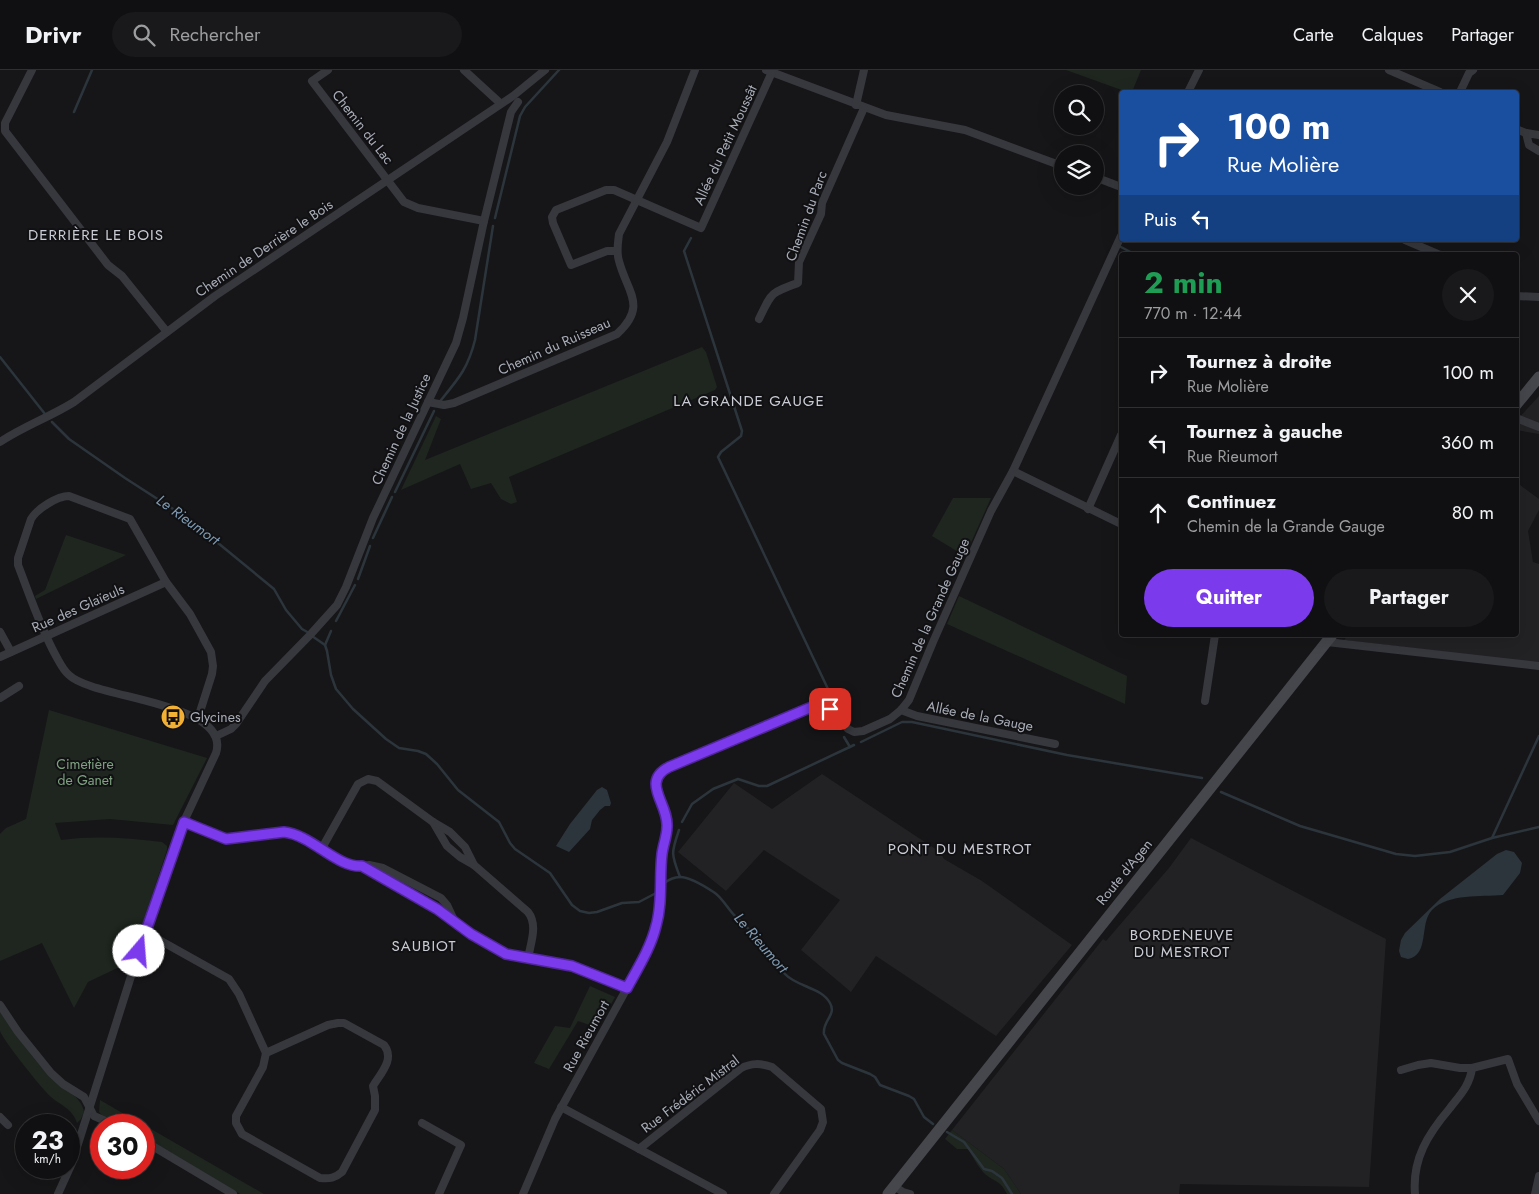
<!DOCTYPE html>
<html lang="fr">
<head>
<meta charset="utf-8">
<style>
  body { margin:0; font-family:Jost,sans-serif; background:#19191b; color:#f1f3f6; height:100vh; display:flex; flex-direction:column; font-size:19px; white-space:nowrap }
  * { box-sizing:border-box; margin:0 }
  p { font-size:16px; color:#9c9d9f }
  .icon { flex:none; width:28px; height:28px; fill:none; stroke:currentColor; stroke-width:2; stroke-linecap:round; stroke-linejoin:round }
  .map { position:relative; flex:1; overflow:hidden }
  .side { position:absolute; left:1119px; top:182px; width:400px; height:385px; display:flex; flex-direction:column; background:#101012; border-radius:5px; box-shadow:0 5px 20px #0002,0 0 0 1px #303032 }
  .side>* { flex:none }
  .hud { position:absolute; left:1119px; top:20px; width:400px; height:152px; border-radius:5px; box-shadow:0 5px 20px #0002,0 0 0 1px #303032; background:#1a4fa0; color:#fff; overflow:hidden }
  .buttons { position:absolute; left:1054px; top:15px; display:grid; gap:10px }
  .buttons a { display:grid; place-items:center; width:50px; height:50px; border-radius:50%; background:#101012; box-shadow:0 5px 20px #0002,0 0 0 1px #303032; font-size:25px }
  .speed { position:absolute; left:15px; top:1044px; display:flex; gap:10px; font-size:25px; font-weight:700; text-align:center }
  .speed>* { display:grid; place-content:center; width:65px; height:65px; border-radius:50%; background:#101012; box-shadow:0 5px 20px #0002,0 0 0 1px #303032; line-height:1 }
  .speed small { font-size:12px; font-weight:400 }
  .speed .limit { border:8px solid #d22; background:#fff; color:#111 }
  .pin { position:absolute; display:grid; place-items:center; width:42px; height:42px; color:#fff; margin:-21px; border-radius:10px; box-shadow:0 2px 8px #0006 }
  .me { position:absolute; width:55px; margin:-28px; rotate:18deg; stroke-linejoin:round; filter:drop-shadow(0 0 4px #0008) }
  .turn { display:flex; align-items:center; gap:18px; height:105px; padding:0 25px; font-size:22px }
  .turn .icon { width:65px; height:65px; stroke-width:2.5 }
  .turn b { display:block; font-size:35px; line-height:42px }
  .then { display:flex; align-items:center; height:48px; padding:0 25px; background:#0003; gap:10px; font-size:19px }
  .round { display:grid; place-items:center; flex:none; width:52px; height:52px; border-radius:26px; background:#19191b }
  .overview { display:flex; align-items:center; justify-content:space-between; height:85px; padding:0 25px }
  h1 { font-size:30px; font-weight:700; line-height:38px; color:#1e9e55 }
  .button { display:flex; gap:10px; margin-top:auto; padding:10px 25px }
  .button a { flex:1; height:58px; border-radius:30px; background:#7c3aed; color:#fff; font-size:20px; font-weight:700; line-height:58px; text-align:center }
  .button a+a { background:#19191b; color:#f1f3f6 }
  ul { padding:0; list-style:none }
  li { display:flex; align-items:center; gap:15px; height:70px; padding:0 25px; border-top:1px solid #303032 }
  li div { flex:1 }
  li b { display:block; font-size:19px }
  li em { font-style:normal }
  header { display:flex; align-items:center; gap:30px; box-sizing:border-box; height:70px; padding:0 25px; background:#101012; border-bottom:1px solid #303032 }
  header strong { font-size:24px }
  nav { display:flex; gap:28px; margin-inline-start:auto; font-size:18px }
  .search { width:350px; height:45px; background:#19191b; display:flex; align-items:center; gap:12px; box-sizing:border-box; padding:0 18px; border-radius:28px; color:#9c9d9f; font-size:19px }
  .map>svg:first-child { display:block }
  .built { fill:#222225 }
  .green { fill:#1e261f }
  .water { fill:#2c353c }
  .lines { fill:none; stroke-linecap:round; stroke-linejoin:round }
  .stream { stroke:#2c353c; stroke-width:2.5 }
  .street { stroke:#37383d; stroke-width:8 }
  .secondary { stroke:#45474d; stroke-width:11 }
  .route-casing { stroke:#51269a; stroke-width:12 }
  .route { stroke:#7c3aed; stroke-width:9 }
  .labels { text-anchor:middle; stroke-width:4; stroke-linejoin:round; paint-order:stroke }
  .street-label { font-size:14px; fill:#a8adb8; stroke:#111113 }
  .poi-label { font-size:14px; fill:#a8adb8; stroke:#111113; text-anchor:start }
  .park-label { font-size:14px; fill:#7fa381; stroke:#111113 }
  .neighbourhood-label { font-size:15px; letter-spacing:1px; fill:#c9ccd4; stroke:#111113 }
  .water-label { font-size:15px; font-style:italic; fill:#7f9bb3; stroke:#111113 }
</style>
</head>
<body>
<header>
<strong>Drivr</strong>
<div class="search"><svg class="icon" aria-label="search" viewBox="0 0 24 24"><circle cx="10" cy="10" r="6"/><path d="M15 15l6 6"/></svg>Rechercher</div>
<nav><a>Carte</a><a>Calques</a><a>Partager</a></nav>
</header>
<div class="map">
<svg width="1539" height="1124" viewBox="0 0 1539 1124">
  <rect width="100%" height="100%" fill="#161618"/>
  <g class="built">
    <polygon points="1539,326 1539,364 1516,360 1516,351"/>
    <polygon points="1516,412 1539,429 1539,440 1528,461 1533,492 1539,494 1539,593 1344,570 1348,565 1516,565"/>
    <polygon points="822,704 940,782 944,789 982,811 1072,875 996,966 876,886 851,922 801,880 840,830 764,780 726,821 678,782 734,713 772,739"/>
    <polygon points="1191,768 1386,869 1369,1117 1180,1114 1179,1124 1021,1124 1004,1099 952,1060 1103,869 1106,871 1169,798"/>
  </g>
  <g class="green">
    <polygon points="1066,0 1141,0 1132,22 1127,22"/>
    <polygon points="702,277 706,282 717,317 715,320 509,407 517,432 511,434 501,429 491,413 471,419 460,394 401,420 436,346 441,349 425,390"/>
    <polygon points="953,428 991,428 965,486 932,466"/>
    <polygon points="66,465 126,485 36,529 35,526 45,520"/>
    <polygon points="959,526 1127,606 1125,634 947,554"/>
    <path d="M 49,640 L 207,688 L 173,755 L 110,749 L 55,753 L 61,770 C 95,765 128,768 162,772 L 167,776 L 167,780 L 130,892 L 88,912 L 74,938 L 42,873 L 0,891 L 0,764 L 6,758 L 26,749 Z"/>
    <polygon points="590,916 615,927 598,958 578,951 549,999 534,993 555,956 570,958"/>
    <path d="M 0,942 C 17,965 32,989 53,1009 C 64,1019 82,1027 84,1042 L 81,1049 L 77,1053 C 73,1039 60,1035 50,1026 C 42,1019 3,970 0,961 C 0,956 0,947 0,942 Z"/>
    <polygon points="100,1030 143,1055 123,1055 102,1045 99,1042"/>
    <polygon points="144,1055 264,1124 240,1124 144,1067"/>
    <path d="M 952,1060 L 1004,1099 L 1021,1124 L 1007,1124 C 1000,1109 993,1112 984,1103 C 978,1097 973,1087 968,1079 L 957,1079 L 945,1069 Z"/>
  </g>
  <g class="water">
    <polygon points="602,717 607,720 611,733 610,736 605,736 600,740 592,750 590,759 569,782 556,776 570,754 597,720"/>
    <path d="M 1506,780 L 1514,782 L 1522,793 L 1520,803 L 1503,825 C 1481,827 1449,823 1432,840 C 1419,853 1430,885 1408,889 L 1401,887 L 1399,881 L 1401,870 L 1405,863 L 1440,829 L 1497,784 Z"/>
  </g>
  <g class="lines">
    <g class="stream">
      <polyline points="74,42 92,0"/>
      <polyline points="495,148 520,46 525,37 559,0"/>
      <polyline points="691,168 684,181 742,361 741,366 721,382 718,387 828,619"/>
      <polyline points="1121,177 1136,185"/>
      <polyline points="0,287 45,344"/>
      <path d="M 441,330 C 459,308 468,298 475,270 L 493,156"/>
      <polyline points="52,352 69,369 125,408 204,459 218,473 274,519 286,540 302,559 309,563"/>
      <polyline points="395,422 434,341"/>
      <polyline points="373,468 392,427"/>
      <polyline points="358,509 370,476"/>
      <polyline points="336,551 355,515"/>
      <polyline points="312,566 325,575 327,581 331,605 336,619 353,639 386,669 399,678 418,681 426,684 437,694 458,720 499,752 510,773 515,779 550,803 572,835 580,841 589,843 597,842 622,833 639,832 658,822"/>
      <polyline points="325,575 331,561"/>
      <polyline points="844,667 850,677"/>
      <polyline points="861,672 902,652 912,652 1067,685 1202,708"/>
      <polyline points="1221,722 1300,756 1396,784 1415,786 1450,782 1492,768 1539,757"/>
      <polyline points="682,752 692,734 713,719 738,709 759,716 767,716 854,675"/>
      <path d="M 679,760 C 671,783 671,784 680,807"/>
      <polyline points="1492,768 1539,666"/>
      <path d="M 663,814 C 668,810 673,807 680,807 C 691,807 706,817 715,823 C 723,829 728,839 735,846 C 748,859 762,870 773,884 C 778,890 780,898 785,904 C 797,917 821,917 830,933 C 837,945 822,951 824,964 L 838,990 L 842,993 L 870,1004 L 875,1007 L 880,1015 L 909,1026 L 914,1029 L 924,1047 L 933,1054"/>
      <polyline points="947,1062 964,1072 984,1099 992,1101 1002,1108 1012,1124"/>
    </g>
    <g class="street">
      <polyline points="32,0 5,53 5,61 108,195 122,206 167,262"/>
      <polyline points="328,0 312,11 404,132 418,138 484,151"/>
      <polyline points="464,0 500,33"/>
      <polyline points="766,0 886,45 965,60 1062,96"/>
      <polyline points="1389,0 1440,22"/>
      <polyline points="1188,22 1199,0"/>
      <polyline points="1460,22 1469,3 1473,0"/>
      <polyline points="856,35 864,0"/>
      <polyline points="1516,59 1526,63"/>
      <polyline points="1539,65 1526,63 1529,75 1539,81"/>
      <polyline points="1095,107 1121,117"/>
      <polyline points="1405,170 1440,185"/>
      <polyline points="617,181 607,181 571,195 553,153 552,147 556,140 606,120 614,120 701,158 772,2"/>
      <polyline points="1516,226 1539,227"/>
      <path d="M 759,249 C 772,222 770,223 798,213 L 799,192 L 821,144 L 822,133 L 864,38"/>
      <path d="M 428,332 L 444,335 L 454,333 L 617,264 C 648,236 627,222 619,191 C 616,182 618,173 619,164 L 667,72 L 695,0"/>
      <polyline points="1516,348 1539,357"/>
      <path d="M 0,372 C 24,356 50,347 74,332 L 215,226 L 513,26 L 545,0"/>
      <polyline points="1013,401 1121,454"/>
      <polyline points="1088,439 1121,365"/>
      <polyline points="0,562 11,582"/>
      <polyline points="1327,572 1539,596"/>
      <polyline points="0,587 166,512"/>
      <polyline points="0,628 19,616"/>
      <polyline points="1205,631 1215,565"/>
      <polyline points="901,640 917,646 1055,674"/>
      <polyline points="216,666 231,659 236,654 265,611 310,565 337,535 346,517 373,448 456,273 463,248 484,151 511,42 518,32"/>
      <polyline points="184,752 227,769 284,762 294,763 322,778 350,796 356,797 369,795 383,798 441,828 447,835 454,850"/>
      <path d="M 433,752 L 447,776 L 460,787 L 474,795 L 528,842 C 538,855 531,872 528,888"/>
      <polyline points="322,778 358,714 368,709 377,711 433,752 450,762 465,777 474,795"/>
      <polyline points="362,796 437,839 471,864 507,884 571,896 627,918"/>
      <polyline points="145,862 229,909 239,924 266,983"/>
      <polyline points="0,935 18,962 51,1003 63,1014 84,1027 94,1046 115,1055"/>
      <path d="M 338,953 L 344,953 L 384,975 C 395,989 381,1003 373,1016 L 375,1026 L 375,1040 L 342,1102 C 335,1108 330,1109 320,1108 L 242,1064 L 236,1053 L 236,1046 L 263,997 L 266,983 L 328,955 Z"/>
      <polyline points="1401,1000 1418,995 1431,993 1460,998 1472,998 1508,989 1517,1014 1539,1051"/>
      <polyline points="561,1037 723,1124"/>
      <polyline points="0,1047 8,1055"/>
      <polyline points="422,1053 461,1075 439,1124"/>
      <polyline points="144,1071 233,1124"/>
      <path d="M 639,1079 L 741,998 C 752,993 760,993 772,997 L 821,1039 L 823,1052 L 820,1060 L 774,1124"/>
      <polyline points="894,1116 903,1122 910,1124"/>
      <path d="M 58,1124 L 72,1093 L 145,862 L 178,764 L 216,683 C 232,632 93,629 69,605 C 63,600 60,593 56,586 C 40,557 30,526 18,495 L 18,488 L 31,449 C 37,439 57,426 69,426 L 130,449 L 166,512 L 190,544 L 211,582 L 213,596 L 212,604 L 198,648"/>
      <polyline points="523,1124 555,1049 627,918 651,870 656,856 659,840 662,783 668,755 666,742 656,713 659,704 669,697 814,635 826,636 836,644 848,659 854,662 863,661 890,649 901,640 909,630 933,572 991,441 1013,401 1121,166"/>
      <path d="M 1415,1124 C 1412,1089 1428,1064 1450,1038 C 1460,1025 1470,1015 1472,998"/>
      <polyline points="1535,1124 1539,1106"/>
    </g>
    <g class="secondary">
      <polyline points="1516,335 1539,307"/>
      <polyline points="888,1124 1332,565"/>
    </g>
  </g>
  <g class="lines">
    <defs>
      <path id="route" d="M 139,881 L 184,752 L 226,769 L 284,762 C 312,765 337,798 362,796 L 437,839 L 471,864 L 506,884 L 572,896 L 627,918 C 638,898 651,877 656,856 C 663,832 659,808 662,784 C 663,775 667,766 667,757 C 669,734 640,712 669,697 L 814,636 L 820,635 L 830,639"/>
    </defs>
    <use href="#route" class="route-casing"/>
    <use href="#route" class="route"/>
  </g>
  <defs>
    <symbol id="bus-disc" viewBox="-11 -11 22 22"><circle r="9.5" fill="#f2b134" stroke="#111113"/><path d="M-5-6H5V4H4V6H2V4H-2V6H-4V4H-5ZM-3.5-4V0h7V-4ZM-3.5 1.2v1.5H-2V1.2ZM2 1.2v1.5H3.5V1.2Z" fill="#111"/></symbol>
  </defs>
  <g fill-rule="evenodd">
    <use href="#bus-disc" x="159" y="633" width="28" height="28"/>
  </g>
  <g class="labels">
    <g class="street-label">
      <text transform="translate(363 57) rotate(52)" y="5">Chemin du Lac</text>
      <text transform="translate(725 75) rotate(-65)" y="5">Allée du Petit Moussât</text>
      <text transform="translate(806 146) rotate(-70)" y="5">Chemin du Parc</text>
      <text transform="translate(264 178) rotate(-34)" y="5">Chemin de Derrière le Bois</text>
      <text transform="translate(554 276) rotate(-24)" y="5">Chemin du Ruisseau</text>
      <text transform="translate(401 359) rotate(-65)" y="5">Chemin de la Justice</text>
      <text transform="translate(78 538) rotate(-24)" y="5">Rue des Glaïeuls</text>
      <text transform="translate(930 548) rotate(-66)" y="5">Chemin de la Grande Gauge</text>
      <text transform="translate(980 646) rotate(11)" y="5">Allée de la Gauge</text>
      <text transform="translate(1124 802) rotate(-51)" y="5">Route d'Agen</text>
      <text transform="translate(586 966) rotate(-61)" y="5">Rue Rieumort</text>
      <text transform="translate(690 1024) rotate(-37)" y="5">Rue Frédéric Mistral</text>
    </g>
    <g class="poi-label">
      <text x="190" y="652">Glycines</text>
    </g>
    <g class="park-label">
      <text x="85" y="699">Cimetière<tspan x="85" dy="16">de Ganet</tspan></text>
    </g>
    <g class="neighbourhood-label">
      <text x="96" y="170">DERRIÈRE LE BOIS</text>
      <text x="749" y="336">LA GRANDE GAUGE</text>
      <text x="960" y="784">PONT DU MESTROT</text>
      <text x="1182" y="870">BORDENEUVE<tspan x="1182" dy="17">DU MESTROT</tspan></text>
      <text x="424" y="881">SAUBIOT</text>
    </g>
    <g class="water-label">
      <text transform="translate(188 450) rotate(36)" y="5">Le Rieumort</text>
      <text transform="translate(761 873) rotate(49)" y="5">Le Rieumort</text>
    </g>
  </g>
</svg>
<div class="buttons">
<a><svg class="icon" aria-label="search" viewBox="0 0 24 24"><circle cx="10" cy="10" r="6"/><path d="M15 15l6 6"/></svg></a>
<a><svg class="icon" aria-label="layers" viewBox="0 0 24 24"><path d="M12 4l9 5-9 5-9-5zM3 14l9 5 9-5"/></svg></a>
</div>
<div class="speed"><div>23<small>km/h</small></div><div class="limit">30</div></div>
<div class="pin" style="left:830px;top:639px;background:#d93025"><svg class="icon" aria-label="arrive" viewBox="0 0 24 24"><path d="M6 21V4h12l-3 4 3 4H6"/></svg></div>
<svg class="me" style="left:139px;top:881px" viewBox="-20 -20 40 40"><circle r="19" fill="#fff"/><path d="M0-13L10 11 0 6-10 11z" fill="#7c3aed"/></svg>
<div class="hud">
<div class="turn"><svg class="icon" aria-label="right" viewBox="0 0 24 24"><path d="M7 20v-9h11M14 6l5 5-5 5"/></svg><div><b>100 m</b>Rue Molière</div></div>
<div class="then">Puis<svg class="icon" aria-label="left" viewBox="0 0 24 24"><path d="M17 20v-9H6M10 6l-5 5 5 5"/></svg></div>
</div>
<section class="side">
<div class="overview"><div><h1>2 min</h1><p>770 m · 12:44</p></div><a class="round"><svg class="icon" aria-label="close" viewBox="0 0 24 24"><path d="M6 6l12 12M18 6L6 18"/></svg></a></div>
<ul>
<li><svg class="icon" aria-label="right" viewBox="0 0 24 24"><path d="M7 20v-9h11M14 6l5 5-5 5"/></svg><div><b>Tournez à droite</b><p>Rue Molière</p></div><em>100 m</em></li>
<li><svg class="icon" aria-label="left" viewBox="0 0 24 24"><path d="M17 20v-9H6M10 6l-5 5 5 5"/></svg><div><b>Tournez à gauche</b><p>Rue Rieumort</p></div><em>360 m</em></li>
<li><svg class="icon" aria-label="ahead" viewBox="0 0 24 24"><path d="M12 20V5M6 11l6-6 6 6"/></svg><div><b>Continuez</b><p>Chemin de la Grande Gauge</p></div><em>80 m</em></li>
</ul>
<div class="button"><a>Quitter</a><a>Partager</a></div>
</section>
</div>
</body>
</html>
